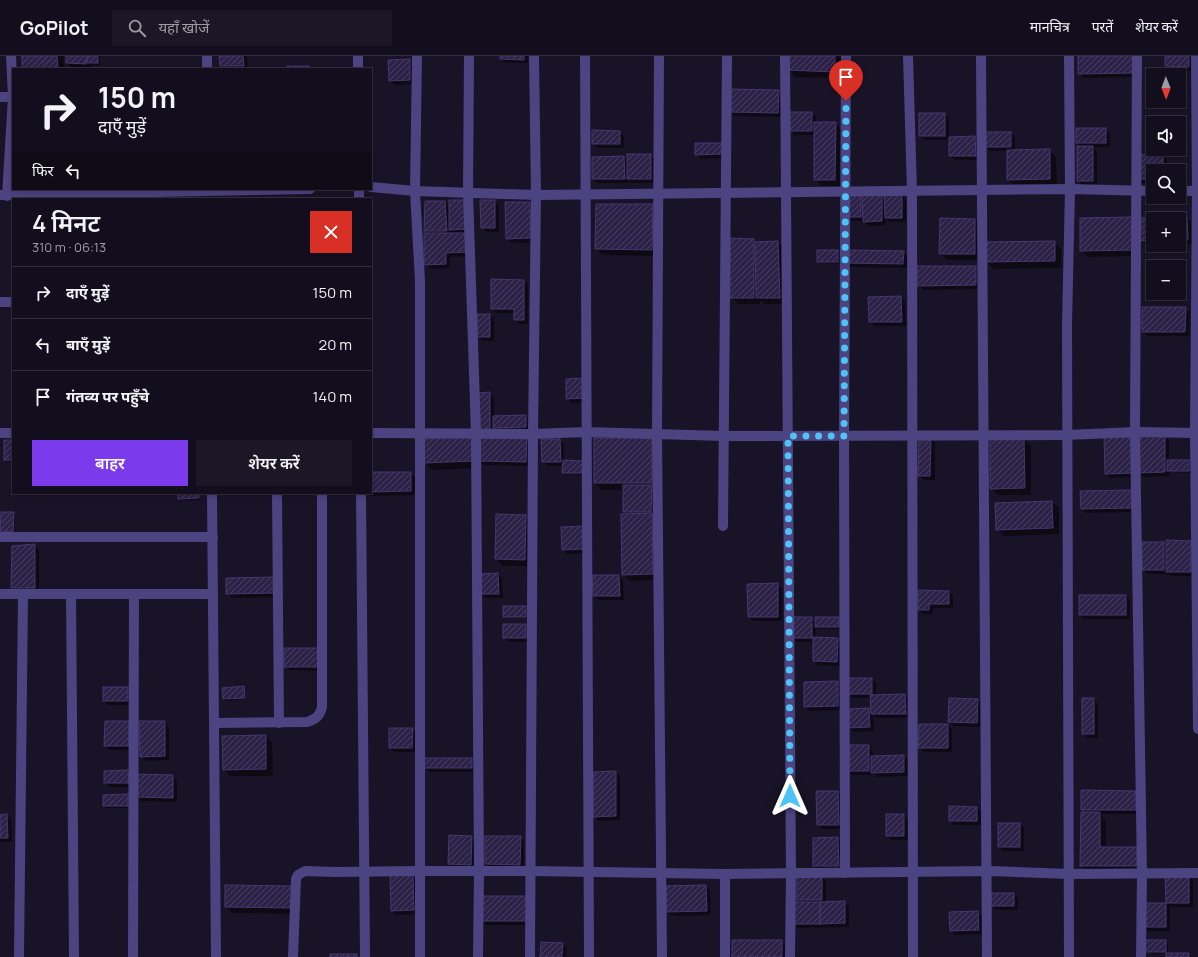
<!DOCTYPE html>
<html lang="hi">
<head>
<meta charset="utf-8">
<style>
  body { margin:0; font-family:Manrope,"Noto Sans Devanagari",sans-serif; background:#1c1726; color:#f1f3f6; height:100vh; display:flex; flex-direction:column; font-size:15px; white-space:nowrap }
  * { box-sizing:border-box; margin:0 }
  p { font-size:13px; color:#9d9ca4 }
  .icon { flex:none; width:22px; height:22px; fill:none; stroke:currentColor; stroke-width:2; stroke-linecap:round; stroke-linejoin:round }
  .map { position:relative; flex:1; overflow:hidden }
  .sheet { position:absolute; left:12px; top:142px; width:360px; height:296px; display:flex; flex-direction:column; background:#130e1d; border-radius:0px; box-shadow:0 2px 6px #0003,0 0 0 1px #322e3b }
  .sheet>* { flex:none }
  .guide { position:absolute; left:12px; top:12px; width:360px; height:122px; border-radius:0px; box-shadow:0 2px 6px #0003,0 0 0 1px #322e3b; background:#130e1d; color:#f1f3f6; overflow:hidden }
  .needle { width:26px; rotate:179deg }
  .buttons { position:absolute; left:1146px; top:12px; display:grid; gap:8px }
  .buttons a { display:grid; place-items:center; width:40px; height:40px; border-radius:0px; background:#130e1d; box-shadow:0 2px 6px #0003,0 0 0 1px #322e3b; font-size:20px }
  .pin { position:absolute; display:grid; place-items:center; width:34px; height:34px; color:#fff; margin:-41px -17px; border-radius:50% 50% 50% 0; rotate:-45deg; box-shadow:0 0 4px #0007 }
  .pin .icon { rotate:45deg }
  .me { position:absolute; width:44px; margin:-22px; rotate:0deg; stroke-linejoin:round; filter:drop-shadow(0 0 3px #0008) }
  .turn { display:flex; align-items:center; gap:14px; height:84px; padding:0 20px; font-size:18px }
  .turn .icon { width:52px; height:52px; stroke-width:2.5 }
  .turn b { display:block; font-size:28px; line-height:34px }
  .then { display:flex; align-items:center; height:38px; padding:0 20px; background:#0003; gap:8px; font-size:15px }
  .round { display:grid; place-items:center; flex:none; width:42px; height:42px; border-radius:0px; background:#1c1726 }
  .headline { display:flex; align-items:center; justify-content:space-between; height:68px; padding:0 20px }
  h1 { font-size:24px; font-weight:600; line-height:30px }
  .primary-button { display:flex; gap:8px; margin-top:auto; padding:8px 20px }
  .primary-button a { flex:1; height:46px; border-radius:0px; background:#7c3aed; color:#fff; font-size:16px; font-weight:600; line-height:46px; text-align:center }
  .primary-button a+a { background:#1c1726; color:#f1f3f6 }
  ul { padding:0; list-style:none }
  li { display:flex; align-items:center; gap:12px; height:52px; padding:0 20px; border-top:1px solid #322e3b }
  li div { flex:1 }
  li b { display:block; font-size:15px }
  li em { font-style:normal }
  header { display:flex; align-items:center; gap:24px; box-sizing:border-box; height:56px; padding:0 20px; background:#130e1d; border-bottom:1px solid #322e3b }
  header strong { font-size:19px }
  nav { display:flex; gap:22px; margin-inline-start:auto; font-size:14px }
  .search { width:280px; height:36px; background:#1c1726; display:flex; align-items:center; gap:10px; box-sizing:border-box; padding:0 14px; border-radius:0px; color:#9d9ca4; font-size:15px }
  .map>svg:first-child { display:block }
  .shadow { fill:#0007 }
  .building { fill:url(#building-hatch); stroke:#473670 }
  .lines { fill:none; stroke-linecap:round; stroke-linejoin:round }
  .minor { stroke:#4c4381; stroke-width:10 }
  .route { stroke:#4fc3f7; stroke-width:7; stroke-dasharray:0 12.6 }
</style>
</head>
<body>
<header>
<strong>GoPilot</strong>
<div class="search"><svg class="icon" aria-label="search" viewBox="0 0 24 24"><circle cx="10" cy="10" r="6"/><path d="M15 15l6 6"/></svg>यहाँ खोजें</div>
<nav><a>मानचित्र</a><a>परतें</a><a>शेयर करें</a></nav>
</header>
<div class="map">
<svg width="1198" height="901" viewBox="0 0 1198 901">
  <defs>
    <pattern id="building-hatch" width="6" height="6" patternUnits="userSpaceOnUse"><rect width="6" height="6" fill="#2c2146"/><path d="M-1 1l2-2M0 6l6-6M5 7l2-2" fill="none" stroke="#4a4162"/></pattern>
  </defs>
  <rect width="100%" height="100%" fill="#191327"/>
  <g class="shadow">
    <rect x="23" y="0" width="41" height="13"/>
    <polygon points="67,0 100,0 100,9 91,9 91,12 71,11 67,7"/>
    <polygon points="220,0 247,0 248,13 224,13 221,10"/>
    <polygon points="501,0 528,0 528,7 506,7 501,3"/>
    <polygon points="788,0 842,0 841,22 795,21 788,14"/>
    <polygon points="1133,0 1138,21 1084,22 1079,17"/>
    <polygon points="1166,0 1193,0 1193,15 1170,14 1166,10"/>
    <polygon points="410,4 414,9 414,28 394,29 390,24"/>
    <polygon points="778,35 783,40 782,61 735,60 730,55"/>
    <polygon points="811,57 816,61 816,67 836,67 842,74 842,130 822,130 815,123 815,79 795,79 791,75"/>
    <polygon points="920,58 944,58 949,62 949,82 975,81 979,86 980,104 955,104 950,100 950,84 925,84 920,80"/>
    <polygon points="1106,73 1110,78 1110,91 1093,91 1097,95 1097,129 1082,129 1078,124 1081,91 1077,87"/>
    <polygon points="620,76 624,80 624,92 598,92 593,87"/>
    <polygon points="986,77 1011,77 1015,81 1015,94 1049,94 1056,101 1057,129 1015,130 1008,124 1008,95 990,95 986,91"/>
    <polygon points="724,91 723,102 701,103 696,98"/>
    <polygon points="650,99 655,104 655,127 632,127 628,124 629,127 597,127 593,123 624,101 628,106"/>
    <polygon points="1163,100 1167,105 1167,115 1153,115 1153,127 1143,127 1139,122"/>
    <polygon points="881,139 886,144 902,140 906,144 906,166 890,166 886,162 886,169 868,170 864,165 852,165 847,161 860,140 863,143"/>
    <polygon points="464,145 470,200 450,201 450,212 430,213 425,208 429,178 425,174 445,146 450,151"/>
    <polygon points="494,145 499,149 499,176 486,176 482,171"/>
    <polygon points="529,147 534,151 535,186 511,187 507,182"/>
    <polygon points="653,149 660,156 659,200 603,199 596,192"/>
    <polygon points="1187,162 1191,166 1192,188 1179,188 1179,163 1153,163 1153,189 1146,189 1139,182 1140,200 1088,201 1081,194 1141,163"/>
    <polygon points="975,164 982,171 981,204 947,204 940,197"/>
    <polygon points="753,184 757,187 778,186 785,193 786,248 764,248 760,244 760,248 738,248 731,241"/>
    <polygon points="1054,186 1061,193 1061,212 994,213 987,206"/>
    <polygon points="838,195 839,197 839,208 820,207 818,205"/>
    <polygon points="903,196 908,200 907,212 851,211 846,207"/>
    <polygon points="976,211 980,215 980,233 923,234 918,229"/>
    <polygon points="492,224 524,225 528,229 528,268 520,268 515,264 515,257 496,257 492,253"/>
    <polygon points="901,241 905,245 906,270 874,270 870,266"/>
    <polygon points="1185,252 1190,257 1189,280 1147,280 1143,275"/>
    <polygon points="490,259 494,263 494,285 483,285 478,281"/>
    <polygon points="567,324 589,346 572,347 567,342"/>
    <polygon points="490,337 494,342 494,361 526,360 530,365 530,375 499,376 494,371 494,377 483,378"/>
    <polygon points="1164,380 1169,384 1169,405 1189,405 1191,407 1190,417 1169,416 1169,420 1144,421 1138,414 1138,421 1110,422 1106,418"/>
    <polygon points="931,382 935,386 935,424 924,424 919,420"/>
    <polygon points="651,383 658,390 659,524 630,525 623,518 628,459 624,455 624,434 602,434 595,427"/>
    <polygon points="1024,383 1031,390 1031,439 998,439 991,432"/>
    <polygon points="526,384 531,388 530,410 483,409 479,405 480,412 432,414 425,407"/>
    <polygon points="559,384 564,388 564,405 586,419 565,418 563,416 564,410 547,410 543,406"/>
    <polygon points="13,386 13,406 7,405 5,403"/>
    <polygon points="371,417 410,417 415,421 415,439 370,440 367,437 371,437"/>
    <polygon points="1131,435 1136,456 1086,457 1082,452"/>
    <polygon points="179,437 200,437 200,444 181,444 179,443"/>
    <polygon points="1052,446 1059,452 1059,478 1004,480 997,473"/>
    <polygon points="13,457 15,459 14,477 3,477 1,475"/>
    <polygon points="526,460 533,467 532,510 503,510 496,503"/>
    <polygon points="588,476 589,497 567,498 563,494"/>
    <polygon points="1190,486 1195,490 1195,520 1171,520 1168,517 1168,518 1148,518 1143,514 1164,487 1167,490"/>
    <polygon points="35,489 39,494 39,536 17,536 12,531"/>
    <polygon points="498,518 502,522 503,542 485,542 481,538"/>
    <polygon points="619,520 623,524 624,544 598,544 594,540"/>
    <polygon points="274,522 279,541 232,542 227,537"/>
    <polygon points="777,528 782,533 782,565 753,565 749,561"/>
    <polygon points="949,536 953,540 953,552 933,552 933,558 923,558 919,554"/>
    <polygon points="1126,540 1130,544 1130,563 1084,563 1080,558"/>
    <polygon points="526,551 528,553 528,562 506,562 504,560"/>
    <polygon points="811,562 816,566 838,562 840,564 840,573 817,573 816,571 816,582 837,583 842,587 841,610 818,609 814,605 814,586 796,586 792,582"/>
    <polygon points="525,569 530,574 530,586 509,586 504,581"/>
    <polygon points="318,593 323,615 289,614 285,610"/>
    <polygon points="871,623 876,627 876,640 905,639 909,644 910,662 876,662 873,659 874,675 853,676 848,671 868,653 872,656 871,642 853,642 849,637"/>
    <polygon points="837,626 842,631 842,654 810,655 805,651"/>
    <polygon points="243,631 245,633 246,643 225,645 224,643"/>
    <polygon points="128,632 132,636 132,649 108,649 104,645"/>
    <polygon points="1094,643 1098,648 1098,682 1087,682 1083,677"/>
    <polygon points="978,644 982,649 981,671 953,670 949,665"/>
    <polygon points="165,666 169,671 169,704 145,705 141,700"/>
    <polygon points="948,669 952,673 952,696 924,696 919,691"/>
    <polygon points="133,670 133,694 110,694 105,690"/>
    <polygon points="412,673 417,678 416,696 394,696 390,692"/>
    <polygon points="266,680 272,687 273,720 230,720 224,714"/>
    <polygon points="869,690 873,695 873,701 903,700 908,704 908,720 877,721 873,717 873,719 852,719 847,715"/>
    <polygon points="471,703 476,707 476,716 430,716 425,711"/>
    <polygon points="128,715 132,720 133,731 110,731 105,727"/>
    <polygon points="615,716 620,721 620,764 599,765 594,760"/>
    <polygon points="173,720 177,725 177,746 141,745 137,740"/>
    <polygon points="838,736 842,741 843,773 822,773 818,768"/>
    <polygon points="1136,736 1140,758 1100,758 1106,764 1106,792 1137,792 1144,816 1088,816 1081,809 1086,757 1082,753"/>
    <polygon points="127,739 129,741 129,752 106,752 104,750"/>
    <polygon points="976,752 981,756 981,769 954,769 950,765"/>
    <polygon points="7,759 11,764 12,786 0,786 0,760"/>
    <polygon points="904,759 908,764 908,784 891,784 887,779"/>
    <polygon points="1020,768 1024,772 1024,795 1003,795 999,791"/>
    <polygon points="472,781 476,785 475,813 453,812 449,808"/>
    <polygon points="520,781 524,786 524,813 490,812 486,808"/>
    <polygon points="838,782 842,787 843,814 819,814 814,810"/>
    <polygon points="413,820 417,824 418,858 396,859 392,854"/>
    <polygon points="1166,820 1188,820 1193,824 1193,851 1171,851 1170,850 1170,875 1148,875 1143,871 1165,848 1167,849"/>
    <polygon points="822,821 826,825 826,847 845,846 849,851 849,871 798,872 793,867 801,847 798,844"/>
    <polygon points="706,830 710,834 711,859 672,860 667,855"/>
    <polygon points="292,831 298,858 232,857 226,850"/>
    <polygon points="1013,838 1018,842 1018,854 997,854 992,850"/>
    <polygon points="526,841 530,869 486,869 482,865"/>
    <polygon points="978,856 982,861 983,878 955,879 951,875 950,857"/>
    <polygon points="781,885 788,892 788,901 733,901"/>
    <polygon points="1166,885 1168,887 1168,898 1189,898 1192,901 1167,901 1167,898 1147,897 1145,896"/>
    <polygon points="562,888 567,892 566,901 541,901"/>
  </g>
  <g class="building">
    <polygon points="22,0 57,0 58,13 22,13"/>
    <polygon points="66,0 87,0 86,8 66,7"/>
    <rect x="87" y="0" width="11" height="7"/>
    <polygon points="219,0 243,0 244,10 220,10"/>
    <polygon points="500,0 524,0 524,4 500,3"/>
    <polygon points="787,0 835,0 835,16 787,14"/>
    <polygon points="1078,0 1134,0 1134,17 1078,18"/>
    <polygon points="1165,0 1189,0 1189,11 1165,10"/>
    <polygon points="410,3 410,24 389,25 388,4"/>
    <rect x="287" y="10" width="22" height="3"/>
    <polygon points="730,33 779,34 778,57 729,56"/>
    <polygon points="789,56 812,56 812,75 790,75"/>
    <rect x="919" y="57" width="26" height="23"/>
    <polygon points="814,66 836,66 835,124 814,124"/>
    <rect x="1076" y="72" width="30" height="15"/>
    <polygon points="592,74 620,75 620,88 592,88"/>
    <rect x="985" y="76" width="26" height="15"/>
    <polygon points="975,80 976,100 949,100 949,81"/>
    <polygon points="695,87 723,87 724,98 695,99"/>
    <rect x="1077" y="90" width="16" height="35"/>
    <polygon points="1050,93 1050,123 1007,124 1007,94"/>
    <rect x="627" y="98" width="24" height="25"/>
    <polygon points="1138,99 1163,99 1163,115 1153,115 1153,123 1138,123"/>
    <polygon points="624,100 625,123 592,123 592,101"/>
    <polygon points="882,138 882,165 863,166 862,139"/>
    <rect x="846" y="139" width="15" height="22"/>
    <polygon points="884,139 902,139 902,162 885,162"/>
    <polygon points="449,144 464,144 467,173 449,174"/>
    <polygon points="480,144 495,144 495,172 481,172"/>
    <polygon points="425,145 445,145 447,175 424,175"/>
    <polygon points="505,146 530,146 531,182 506,183"/>
    <polygon points="596,148 653,148 652,194 595,193"/>
    <polygon points="1133,161 1133,194 1080,195 1080,162"/>
    <polygon points="1187,161 1188,184 1179,184 1179,163 1153,163 1153,184 1140,185 1140,162"/>
    <polygon points="940,162 975,163 975,198 939,198"/>
    <polygon points="424,177 465,177 466,196 446,197 446,208 424,209"/>
    <polygon points="730,182 754,183 754,242 730,242"/>
    <polygon points="778,185 780,242 756,242 755,186"/>
    <polygon points="1055,185 1055,205 986,206 986,186"/>
    <rect x="817" y="194" width="21" height="12"/>
    <polygon points="845,194 904,195 903,208 845,207"/>
    <polygon points="917,210 976,210 976,229 917,230"/>
    <polygon points="491,223 524,224 524,264 514,264 514,253 491,253"/>
    <polygon points="901,240 902,266 869,266 868,241"/>
    <polygon points="1142,251 1186,251 1185,276 1142,276"/>
    <rect x="477" y="258" width="13" height="23"/>
    <polygon points="585,322 585,342 566,343 566,323"/>
    <polygon points="490,336 490,373 478,374 478,337"/>
    <polygon points="526,359 526,371 493,372 493,360"/>
    <polygon points="1138,379 1165,379 1165,416 1139,417"/>
    <polygon points="472,381 473,405 424,407 423,383"/>
    <polygon points="919,381 931,381 930,420 918,420"/>
    <polygon points="1104,381 1133,381 1134,417 1105,418"/>
    <polygon points="479,382 527,383 526,406 478,405"/>
    <rect x="594" y="382" width="58" height="45"/>
    <polygon points="1024,382 1025,432 990,433 990,383"/>
    <polygon points="541,383 560,383 561,406 542,406"/>
    <rect x="4" y="384" width="9" height="20"/>
    <polygon points="563,404 584,405 584,417 562,417"/>
    <rect x="1167" y="404" width="22" height="11"/>
    <polygon points="371,416 411,416 411,435 371,436"/>
    <polygon points="623,429 652,429 651,456 623,456"/>
    <polygon points="1132,434 1132,452 1081,453 1080,435"/>
    <polygon points="178,437 199,437 199,442 178,443"/>
    <polygon points="1052,445 1053,472 996,474 995,447"/>
    <polygon points="1,456 14,456 13,476 0,475"/>
    <polygon points="652,457 653,518 622,519 621,458"/>
    <polygon points="496,458 526,459 525,504 495,503"/>
    <polygon points="584,470 585,493 562,494 561,471"/>
    <polygon points="1166,484 1191,485 1191,516 1166,516"/>
    <rect x="1142" y="486" width="22" height="28"/>
    <polygon points="35,488 35,532 11,532 12,490"/>
    <polygon points="498,517 499,538 480,538 479,518"/>
    <polygon points="592,519 619,519 620,540 593,540"/>
    <polygon points="275,521 275,537 226,538 226,522"/>
    <polygon points="778,527 778,561 748,561 747,528"/>
    <polygon points="918,534 949,535 949,548 929,548 929,554 918,554"/>
    <rect x="1079" y="539" width="47" height="20"/>
    <rect x="503" y="550" width="23" height="11"/>
    <polygon points="790,561 812,561 812,582 791,582"/>
    <rect x="815" y="561" width="24" height="10"/>
    <rect x="503" y="568" width="23" height="14"/>
    <polygon points="813,581 838,582 837,606 813,605"/>
    <rect x="284" y="592" width="35" height="19"/>
    <rect x="848" y="622" width="24" height="16"/>
    <polygon points="838,625 838,650 804,651 804,626"/>
    <polygon points="244,630 245,642 223,643 222,632"/>
    <rect x="103" y="631" width="25" height="14"/>
    <polygon points="905,638 906,658 871,658 870,639"/>
    <polygon points="949,642 978,643 977,667 948,666"/>
    <rect x="1082" y="642" width="12" height="36"/>
    <polygon points="869,652 870,671 847,672 847,653"/>
    <polygon points="105,665 129,665 129,690 104,690"/>
    <polygon points="139,665 165,665 165,700 140,701"/>
    <polygon points="919,668 948,668 948,692 918,692"/>
    <polygon points="389,672 413,672 412,692 389,692"/>
    <polygon points="266,679 266,713 223,714 222,680"/>
    <polygon points="847,689 869,689 869,715 846,715"/>
    <polygon points="904,699 904,716 871,717 871,700"/>
    <rect x="424" y="702" width="48" height="10"/>
    <polygon points="128,714 129,727 104,727 104,715"/>
    <polygon points="616,715 616,760 593,761 593,716"/>
    <polygon points="136,718 173,719 173,742 136,741"/>
    <polygon points="1081,734 1136,735 1136,754 1081,754"/>
    <polygon points="816,735 838,735 839,769 817,769"/>
    <polygon points="128,738 128,750 103,750 103,739"/>
    <polygon points="949,750 977,751 977,765 949,765"/>
    <polygon points="1081,756 1100,756 1100,791 1137,791 1137,810 1080,810"/>
    <polygon points="7,758 8,782 0,782 0,759"/>
    <rect x="886" y="758" width="18" height="22"/>
    <rect x="998" y="767" width="22" height="24"/>
    <polygon points="449,779 472,780 471,809 448,808"/>
    <polygon points="485,780 521,780 520,809 485,808"/>
    <polygon points="838,781 839,810 813,810 813,782"/>
    <polygon points="390,819 413,819 414,854 391,855"/>
    <polygon points="1165,819 1189,819 1189,847 1166,847"/>
    <rect x="797" y="820" width="25" height="24"/>
    <polygon points="225,829 292,830 292,852 225,851"/>
    <polygon points="706,829 707,855 666,856 666,830"/>
    <rect x="991" y="837" width="23" height="13"/>
    <polygon points="481,840 527,840 526,865 481,865"/>
    <polygon points="845,845 845,867 820,868 820,846"/>
    <rect x="792" y="846" width="28" height="22"/>
    <rect x="1142" y="847" width="24" height="24"/>
    <polygon points="978,855 979,874 950,875 949,856"/>
    <rect x="732" y="884" width="50" height="17"/>
    <rect x="1144" y="884" width="22" height="12"/>
    <polygon points="541,886 563,887 562,901 540,901"/>
    <rect x="1166" y="897" width="23" height="4"/>
    <rect x="330" y="898" width="27" height="3"/>
  </g>
  <g class="lines">
    <g class="minor">
      <polyline points="207,0 207,13"/>
      <polyline points="358,0 358,13"/>
      <polyline points="417,0 415,135 420,225 420,901"/>
      <polyline points="469,0 468,137 476,378 479,815 478,901"/>
      <polyline points="585,0 589,901"/>
      <polyline points="659,0 657,378 662,901"/>
      <polyline points="785,0 791,818 790,901"/>
      <polyline points="908,0 912,135 913,901"/>
      <polyline points="981,0 987,901"/>
      <polyline points="1069,0 1070,133 1067,269 1069,901"/>
      <polyline points="1137,0 1135,376 1142,818 1141,901"/>
      <polyline points="1196,0 1197,135 1195,377 1198,673"/>
      <polyline points="0,41 13,41"/>
      <polyline points="371,131 415,135 536,139 982,134 1070,133 1153,135"/>
      <polyline points="359,133 359,143"/>
      <polyline points="1179,135 1198,135"/>
      <polyline points="0,139 310,133"/>
      <polyline points="7,140 13,41 11,0"/>
      <polyline points="0,246 13,246"/>
      <polyline points="0,377 13,377"/>
      <polyline points="371,377 533,378 586,376 724,380 1067,379 1135,376 1198,377"/>
      <polyline points="212,437 216,901"/>
      <polyline points="277,437 279,667"/>
      <polyline points="361,437 365,901"/>
      <polyline points="723,470 727,0"/>
      <polyline points="0,481 213,481"/>
      <polyline points="0,538 213,538"/>
      <polyline points="71,539 74,901"/>
      <path d="M 214,667 L 307,666 C 316,663 320,660 322,651 L 322,437"/>
      <polyline points="845,817 844,380 846,0"/>
      <polyline points="725,818 725,901"/>
      <polyline points="19,901 23,538"/>
      <polyline points="133,901 134,538"/>
      <polyline points="293,901 296,823 298,819 305,815 335,816 419,815 530,815 725,818 991,815 1069,818 1198,817"/>
      <polyline points="530,901 533,378 536,139 534,0"/>
    </g>
  </g>
  <g class="lines">
    <polyline class="route" points="790,740 788,380 844,380 846,45"/>
  </g>
</svg>
<div class="buttons">
<a><svg class="needle" viewBox="-14 -14 28 28"><path d="M0-13l5 13h-10z" fill="#e53935"/><path d="M0 13l5-13h-10z" fill="#9d9ca4"/></svg></a>
<a><svg class="icon" aria-label="sound" viewBox="0 0 24 24"><path d="M4 9h4l5-4v14l-5-4H4zM17 9q2 3 0 6"/></svg></a>
<a><svg class="icon" aria-label="search" viewBox="0 0 24 24"><circle cx="10" cy="10" r="6"/><path d="M15 15l6 6"/></svg></a>
<a>+</a>
<a>−</a>
</div>
<div class="pin" style="left:846px;top:45px;background:#d93025"><svg class="icon" aria-label="arrive" viewBox="0 0 24 24"><path d="M6 21V4h12l-3 4 3 4H6"/></svg></div>
<svg class="me" style="left:790px;top:740px" viewBox="-20 -20 40 40"><path d="M0-17L14 15 0 8-14 15z" fill="#4fc3f7" stroke="#fff" stroke-width="4"/></svg>
<div class="guide">
<div class="turn"><svg class="icon" aria-label="right" viewBox="0 0 24 24"><path d="M7 20v-9h11M14 6l5 5-5 5"/></svg><div><b>150 m</b>दाएँ मुड़ें</div></div>
<div class="then">फिर<svg class="icon" aria-label="left" viewBox="0 0 24 24"><path d="M17 20v-9H6M10 6l-5 5 5 5"/></svg></div>
</div>
<section class="sheet">
<div class="headline"><div><h1>4 मिनट</h1><p>310 m · 06:13</p></div><a class="round" style="background:#d93025;color:#fff"><svg class="icon" aria-label="close" viewBox="0 0 24 24"><path d="M6 6l12 12M18 6L6 18"/></svg></a></div>
<ul>
<li><svg class="icon" aria-label="right" viewBox="0 0 24 24"><path d="M7 20v-9h11M14 6l5 5-5 5"/></svg><div><b>दाएँ मुड़ें</b></div><em>150 m</em></li>
<li><svg class="icon" aria-label="left" viewBox="0 0 24 24"><path d="M17 20v-9H6M10 6l-5 5 5 5"/></svg><div><b>बाएँ मुड़ें</b></div><em>20 m</em></li>
<li><svg class="icon" aria-label="arrive" viewBox="0 0 24 24"><path d="M6 21V4h12l-3 4 3 4H6"/></svg><div><b>गंतव्य पर पहुँचे</b></div><em>140 m</em></li>
</ul>
<div class="primary-button"><a>बाहर</a><a>शेयर करें</a></div>
</section>
</div>
</body>
</html>
